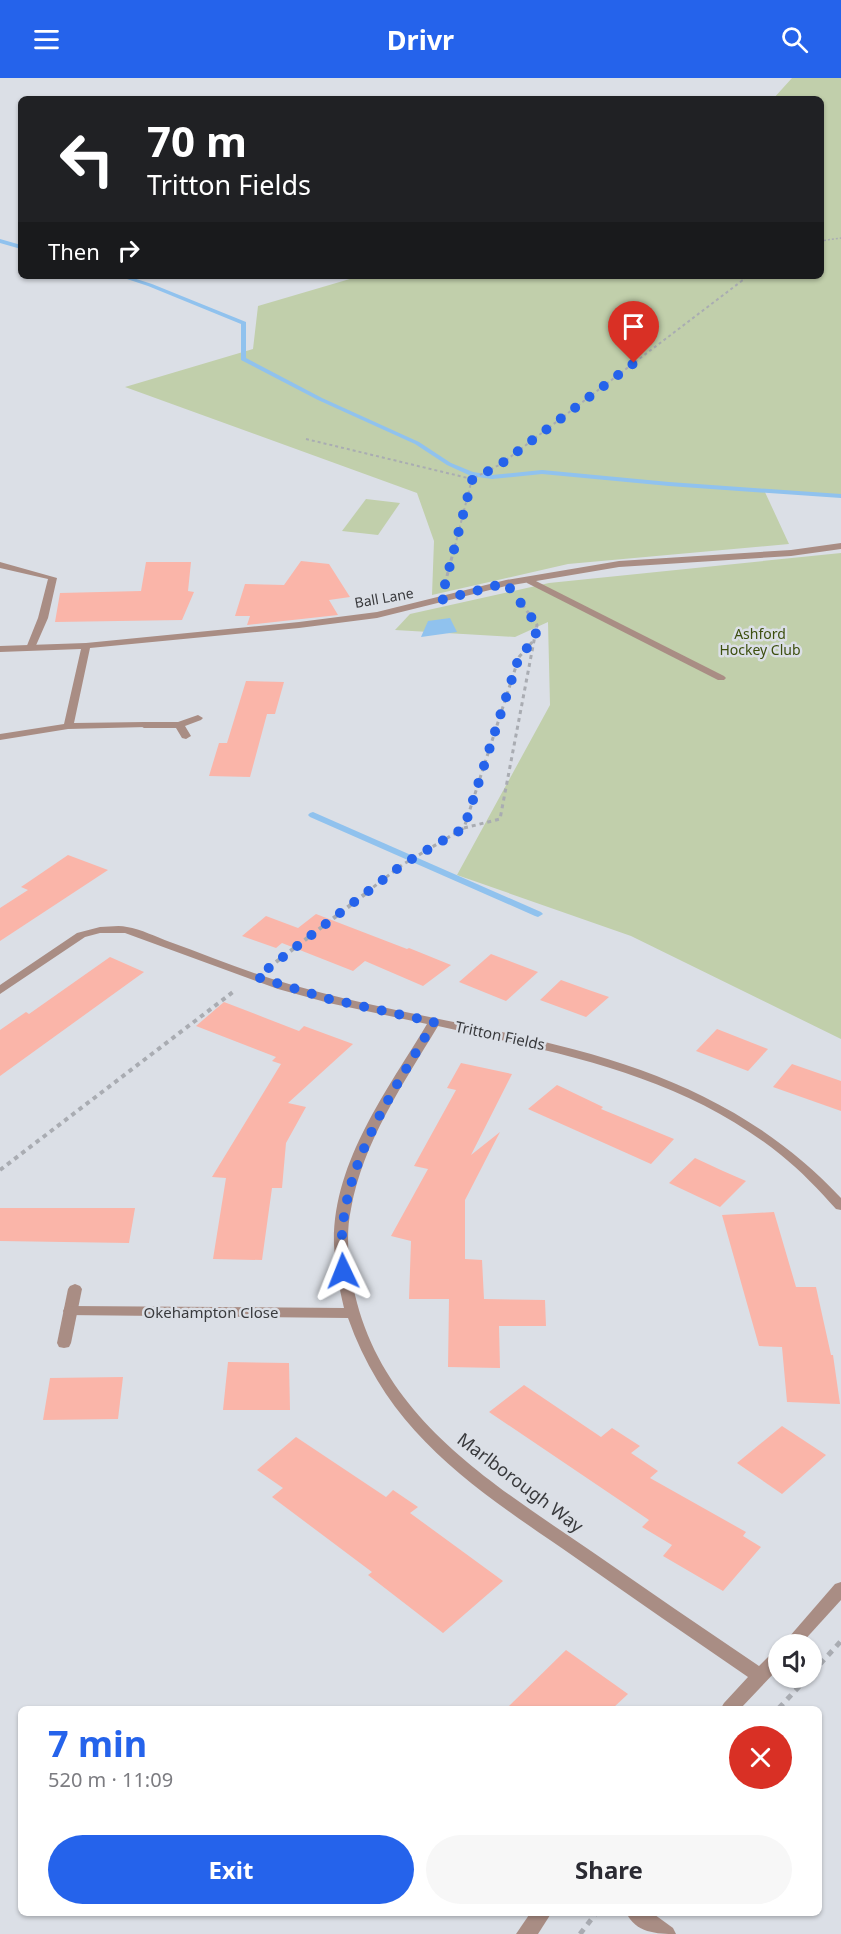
<!DOCTYPE html>
<html lang="en">
<head>
<meta charset="utf-8">
<style>
  body { margin:0; font-family:"Noto Sans",sans-serif; background:#f7f7f7; color:#2b2b33; height:100vh; display:flex; flex-direction:column; font-size:22px; white-space:nowrap }
  * { box-sizing:border-box; margin:0 }
  p { font-size:20px; color:#7c7c81 }
  .icon { flex:none; width:33px; height:33px; fill:none; stroke:currentColor; stroke-width:2; stroke-linecap:round; stroke-linejoin:round }
  .map { position:relative; flex:1; overflow:hidden }
  .drawer { position:absolute; left:18px; top:1628px; width:804px; height:210px; display:flex; flex-direction:column; background:#fff; border-radius:9px; box-shadow:0 2px 4px #0004 }
  .drawer>* { flex:none }
  .hud { position:absolute; left:18px; top:18px; width:806px; height:183px; border-radius:9px; box-shadow:0 2px 4px #0004; background:#202124; color:#fff; overflow:hidden }
  .buttons { position:absolute; left:768px; top:1556px; display:grid; gap:12px }
  .buttons a { display:grid; place-items:center; width:54px; height:54px; border-radius:50%; background:#fff; box-shadow:0 2px 4px #0004; font-size:30px }
  .pin { position:absolute; display:grid; place-items:center; width:51px; height:51px; color:#fff; margin:-62px -26px; border-radius:50% 50% 50% 0; rotate:-45deg; box-shadow:0 0 6px #0007 }
  .pin .icon { rotate:45deg }
  .me { position:absolute; width:66px; margin:-33px; rotate:358deg; stroke-linejoin:round; filter:drop-shadow(0 0 4px #0008) }
  .turn { display:flex; align-items:center; gap:21px; height:126px; padding:0 30px; font-size:27px }
  .turn .icon { width:78px; height:78px; stroke-width:2.5 }
  .turn b { display:block; font-size:42px; line-height:51px }
  .then { display:flex; align-items:center; height:57px; padding:0 30px; background:#0003; gap:12px; font-size:22px }
  .round { display:grid; place-items:center; flex:none; width:63px; height:63px; border-radius:32px; background:#f7f7f7 }
  .headline { display:flex; align-items:center; justify-content:space-between; height:102px; padding:0 30px }
  h1 { font-size:36px; font-weight:700; line-height:45px; color:#2563eb }
  .cta { display:flex; gap:12px; margin-top:auto; padding:12px 30px }
  .cta a { flex:1; height:69px; border-radius:36px; background:#2563eb; color:#fff; font-size:24px; font-weight:700; line-height:69px; text-align:center }
  .cta a+a { background:#f7f7f7; color:#2b2b33 }
  header { display:flex; justify-content:space-between; align-items:center; height:78px; padding:0 30px; background:#2563eb; color:#fff; font-size:27px; font-weight:700 }
  .map>svg:first-child { display:block }
  .green { fill:#c1cfab }
  .water { fill:#90c2ee }
  .lines { fill:none; stroke-linecap:round; stroke-linejoin:round }
  .stream { fill:#90c2ee; fill-rule:evenodd }
  .building { fill:#fab5a9 }
  .path-far4 { stroke:#a9acb2; stroke-width:1.5; stroke-dasharray:2 2; stroke-linecap:butt }
  .path-far3 { stroke:#a9acb2; stroke-width:2; stroke-dasharray:3 3; stroke-linecap:butt }
  .path-far2 { stroke:#a9acb2; stroke-width:3; stroke-dasharray:4 4; stroke-linecap:butt }
  .path-far1 { stroke:#a9acb2; stroke-width:4; stroke-dasharray:4.5 4.5; stroke-linecap:butt }
  .path { stroke:#a9acb2; stroke-width:5; stroke-dasharray:6 6; stroke-linecap:butt }
  .service { fill:#a98d84; fill-rule:evenodd }
  .minor { fill:#a98d84; fill-rule:evenodd }
  .route { stroke:#2563eb; stroke-width:10; stroke-dasharray:0 18 }
  .labels { text-anchor:middle; stroke-width:5; stroke-linejoin:round; paint-order:stroke }
  .far-street-label { font-size:14px; fill:#393a3d; stroke:#dbdfe6 }
  .far-park-label { font-size:14px; fill:#3c4e0e; stroke:#dbdfe6 }
  .street-label { font-size:15px; fill:#393a3d; stroke:#dbdfe6 }
  .near-street-label { font-size:18px; fill:#393a3d; stroke:#dbdfe6 }
</style>
</head>
<body>
<header><svg class="icon" aria-label="menu" viewBox="0 0 24 24"><path d="M4 6h16M4 12h16M4 18h16"/></svg>Drivr<svg class="icon" aria-label="search" viewBox="0 0 24 24"><circle cx="10" cy="10" r="6"/><path d="M15 15l6 6"/></svg></header>
<div class="map">
<svg width="841" height="1856" viewBox="0 0 841 1856">
  <rect width="100%" height="100%" fill="#dbdfe6"/>
  <g class="green">
    <polygon points="792,0 841,0 841,417 764,412 789,466 568,486 432,517 434,463 417,415 125,309 253,271 258,228 360,198 820,198 820,21 773,21"/>
    <polygon points="366,421 400,425 378,457 342,453"/>
    <polygon points="841,475 841,961 631,858 457,797 550,627 548,544 515,559 395,552 410,536 549,505"/>
  </g>
  <polygon class="water" points="450,540 457,554 421,559 428,543"/>
  <g class="lines">
    <g class="stream">
      <polygon points="0,161 21,167 21,171 0,165"/>
      <polygon points="118,198 127,198 152,206 246,244 246,280 322,320 419,364 451,385 473,394 492,397 542,392 669,404 841,416 841,420 669,408 542,396 492,401 471,398 447,387 415,366 318,322 241,282 241,246 148,208"/>
      <polygon points="313,734 541,834 543,836 538,839 535,838 310,739 308,737 310,735"/>
    </g>
  </g>
  <g class="building">
    <polygon points="301,483 329,486 350,519 329,522 338,537 247,547 250,538 235,538 245,506 284,507"/>
    <polygon points="146,484 191,484 188,513 194,514 182,542 55,544 60,515 141,513"/>
    <polygon points="246,603 284,604 275,636 267,636 250,699 209,698 219,665 227,665"/>
    <polygon points="68,777 108,792 0,863 0,830 28,812 21,809"/>
    <polygon points="316,836 407,871 409,870 451,887 423,908 365,883 353,893 282,865 276,870 242,858 266,838 298,850"/>
    <polygon points="491,876 538,894 506,923 459,904"/>
    <polygon points="110,879 144,894 0,998 0,952 26,934 29,936"/>
    <polygon points="561,902 586,911 609,919 586,939 540,922"/>
    <polygon points="224,924 299,953 304,948 353,966 288,1025 306,1029 286,1065 282,1110 272,1110 262,1182 213,1181 226,1100 212,1099 281,986 272,983 276,979 196,948"/>
    <polygon points="717,951 768,971 748,993 696,973"/>
    <polygon points="461,985 512,996 471,1077 500,1054 465,1122 465,1181 482,1182 484,1221 545,1222 546,1248 499,1248 500,1290 448,1289 449,1221 409,1221 411,1163 391,1158 428,1091 414,1088 456,1012 447,1010"/>
    <polygon points="792,986 841,1003 841,1033 773,1009"/>
    <polygon points="557,1007 603,1029 601,1031 674,1061 651,1086 528,1031"/>
    <polygon points="695,1080 723,1093 746,1103 720,1129 669,1105"/>
    <polygon points="0,1130 135,1130 129,1165 0,1163"/>
    <polygon points="774,1134 796,1209 816,1209 831,1277 833,1277 840,1326 787,1324 782,1269 759,1268 722,1137"/>
    <polygon points="228,1284 289,1285 290,1332 223,1332"/>
    <polygon points="123,1299 118,1341 43,1342 50,1300"/>
    <polygon points="524,1307 601,1359 612,1350 640,1368 631,1375 658,1393 650,1400 746,1454 743,1458 761,1469 723,1513 663,1478 672,1467 642,1449 649,1442 489,1334"/>
    <polygon points="782,1348 826,1377 782,1416 737,1385"/>
    <polygon points="296,1359 386,1419 393,1412 418,1429 410,1435 503,1503 443,1555 368,1497 372,1494 272,1419 283,1410 257,1392"/>
    <polygon points="566,1572 628,1616 613,1630 507,1630"/>
  </g>
  <g class="lines">
    <g class="path-far4">
      <polyline points="820,163 841,160"/>
      <polyline points="741,203 748,198"/>
    </g>
    <g class="path-far3">
      <polyline points="306,361 472,401"/>
      <polyline points="455,468 472,401 501,386 743,202"/>
    </g>
    <g class="path-far2">
      <polyline points="447,498 455,467"/>
      <polyline points="464,750 500,741 537,547 519,522"/>
      <polyline points="367,814 402,787 464,750 519,579 535,561"/>
    </g>
    <g class="path-far1">
      <polyline points="276,884 369,813"/>
      <polyline points="0,1092 233,914"/>
    </g>
    <g class="path">
      <polyline points="812,1595 841,1563"/>
      <polyline points="779,1630 808,1599"/>
      <polyline points="580,1856 597,1834"/>
    </g>
    <g class="service">
      <polygon points="0,484 57,500 48,540 34,572 28,572 26,570 38,540 48,501 0,490"/>
      <polygon points="530,500 724,598 726,600 724,602 718,602 527,505 526,503"/>
      <polygon points="198,637 203,640 201,642 185,648 191,658 186,661 182,660 176,650 144,650 139,647 144,644 178,644"/>
      <polygon points="75,1206 80,1208 82,1211 71,1265 69,1269 64,1270 59,1269 57,1265 68,1211 70,1208"/>
      <path d="M 626,1834 L 651,1834 L 673,1850 L 676,1856 C 657,1856 635,1855 626,1834 Z"/>
    </g>
    <g class="minor">
      <polygon points="841,465 841,471 791,478 619,489 506,508 377,540 299,550 90,570 74,645 144,644 149,647 147,649 68,651 0,662 0,656 64,646 81,571 0,574 0,568 86,565 299,544 377,534 506,502 619,483 791,472"/>
      <path d="M 100,849 C 109,849 119,847 127,849 C 141,851 156,859 170,864 C 209,878 249,895 289,906 C 488,963 689,958 841,1120 L 841,1132 L 836,1131 C 819,1112 801,1093 781,1077 C 681,996 559,975 438,948 C 403,1006 363,1064 351,1131 C 345,1159 349,1189 355,1217 C 384,1341 493,1406 591,1473 C 647,1512 703,1550 759,1588 L 772,1575 L 778,1573 L 778,1591 L 741,1630 L 721,1630 L 724,1625 L 748,1599 C 691,1560 633,1520 576,1480 C 478,1412 390,1359 348,1240 L 65,1237 L 63,1233 L 65,1229 L 70,1228 L 344,1230 C 339,1209 335,1188 334,1167 C 332,1085 387,1013 427,946 L 329,925 L 278,911 L 125,855 L 100,855 L 85,859 L 0,916 L 0,907 L 77,855 Z"/>
      <polygon points="841,1504 841,1522 801,1566 783,1566 835,1506"/>
      <polygon points="531,1834 552,1834 538,1856 516,1856"/>
    </g>
  </g>
  <g class="lines">
    <path class="route" d="M 343,1193 C 332,1099 389,1022 434,944 L 329,921 L 257,899 L 402,787 L 464,750 L 519,579 L 535,561 L 537,547 L 506,505 L 441,522 L 472,402 L 501,386 L 634,285"/>
  </g>
  <g class="labels">
    <g class="far-street-label">
      <text transform="translate(384 520) rotate(-10)" y="5">Ball Lane</text>
    </g>
    <g class="far-park-label">
      <text x="760" y="561">Ashford<tspan x="760" dy="16">Hockey Club</tspan></text>
    </g>
    <g class="street-label">
      <text transform="translate(500 958) rotate(12)" y="5">Tritton Fields</text>
      <text x="211" y="1240">Okehampton Close</text>
    </g>
    <g class="near-street-label">
      <text transform="translate(520 1405) rotate(37)" y="6">Marlborough Way</text>
    </g>
  </g>
</svg>
<div class="buttons">
<a><svg class="icon" aria-label="sound" viewBox="0 0 24 24"><path d="M4 9h4l5-4v14l-5-4H4zM17 9q2 3 0 6"/></svg></a>
</div>
<div class="pin" style="left:634px;top:285px;background:#d93025"><svg class="icon" aria-label="arrive" viewBox="0 0 24 24"><path d="M6 21V4h12l-3 4 3 4H6"/></svg></div>
<svg class="me" style="left:343px;top:1193px" viewBox="-20 -20 40 40"><path d="M0-17L14 15 0 8-14 15z" fill="#2563eb" stroke="#fff" stroke-width="4"/></svg>
<div class="hud">
<div class="turn"><svg class="icon" aria-label="left" viewBox="0 0 24 24"><path d="M17 20v-9H6M10 6l-5 5 5 5"/></svg><div><b>70 m</b>Tritton Fields</div></div>
<div class="then">Then<svg class="icon" aria-label="right" viewBox="0 0 24 24"><path d="M7 20v-9h11M14 6l5 5-5 5"/></svg></div>
</div>
<section class="drawer">
<div class="headline"><div><h1>7 min</h1><p>520 m · 11:09</p></div><a class="round" style="background:#d93025;color:#fff"><svg class="icon" aria-label="close" viewBox="0 0 24 24"><path d="M6 6l12 12M18 6L6 18"/></svg></a></div>
<div class="cta"><a>Exit</a><a>Share</a></div>
</section>
</div>
</body>
</html>
